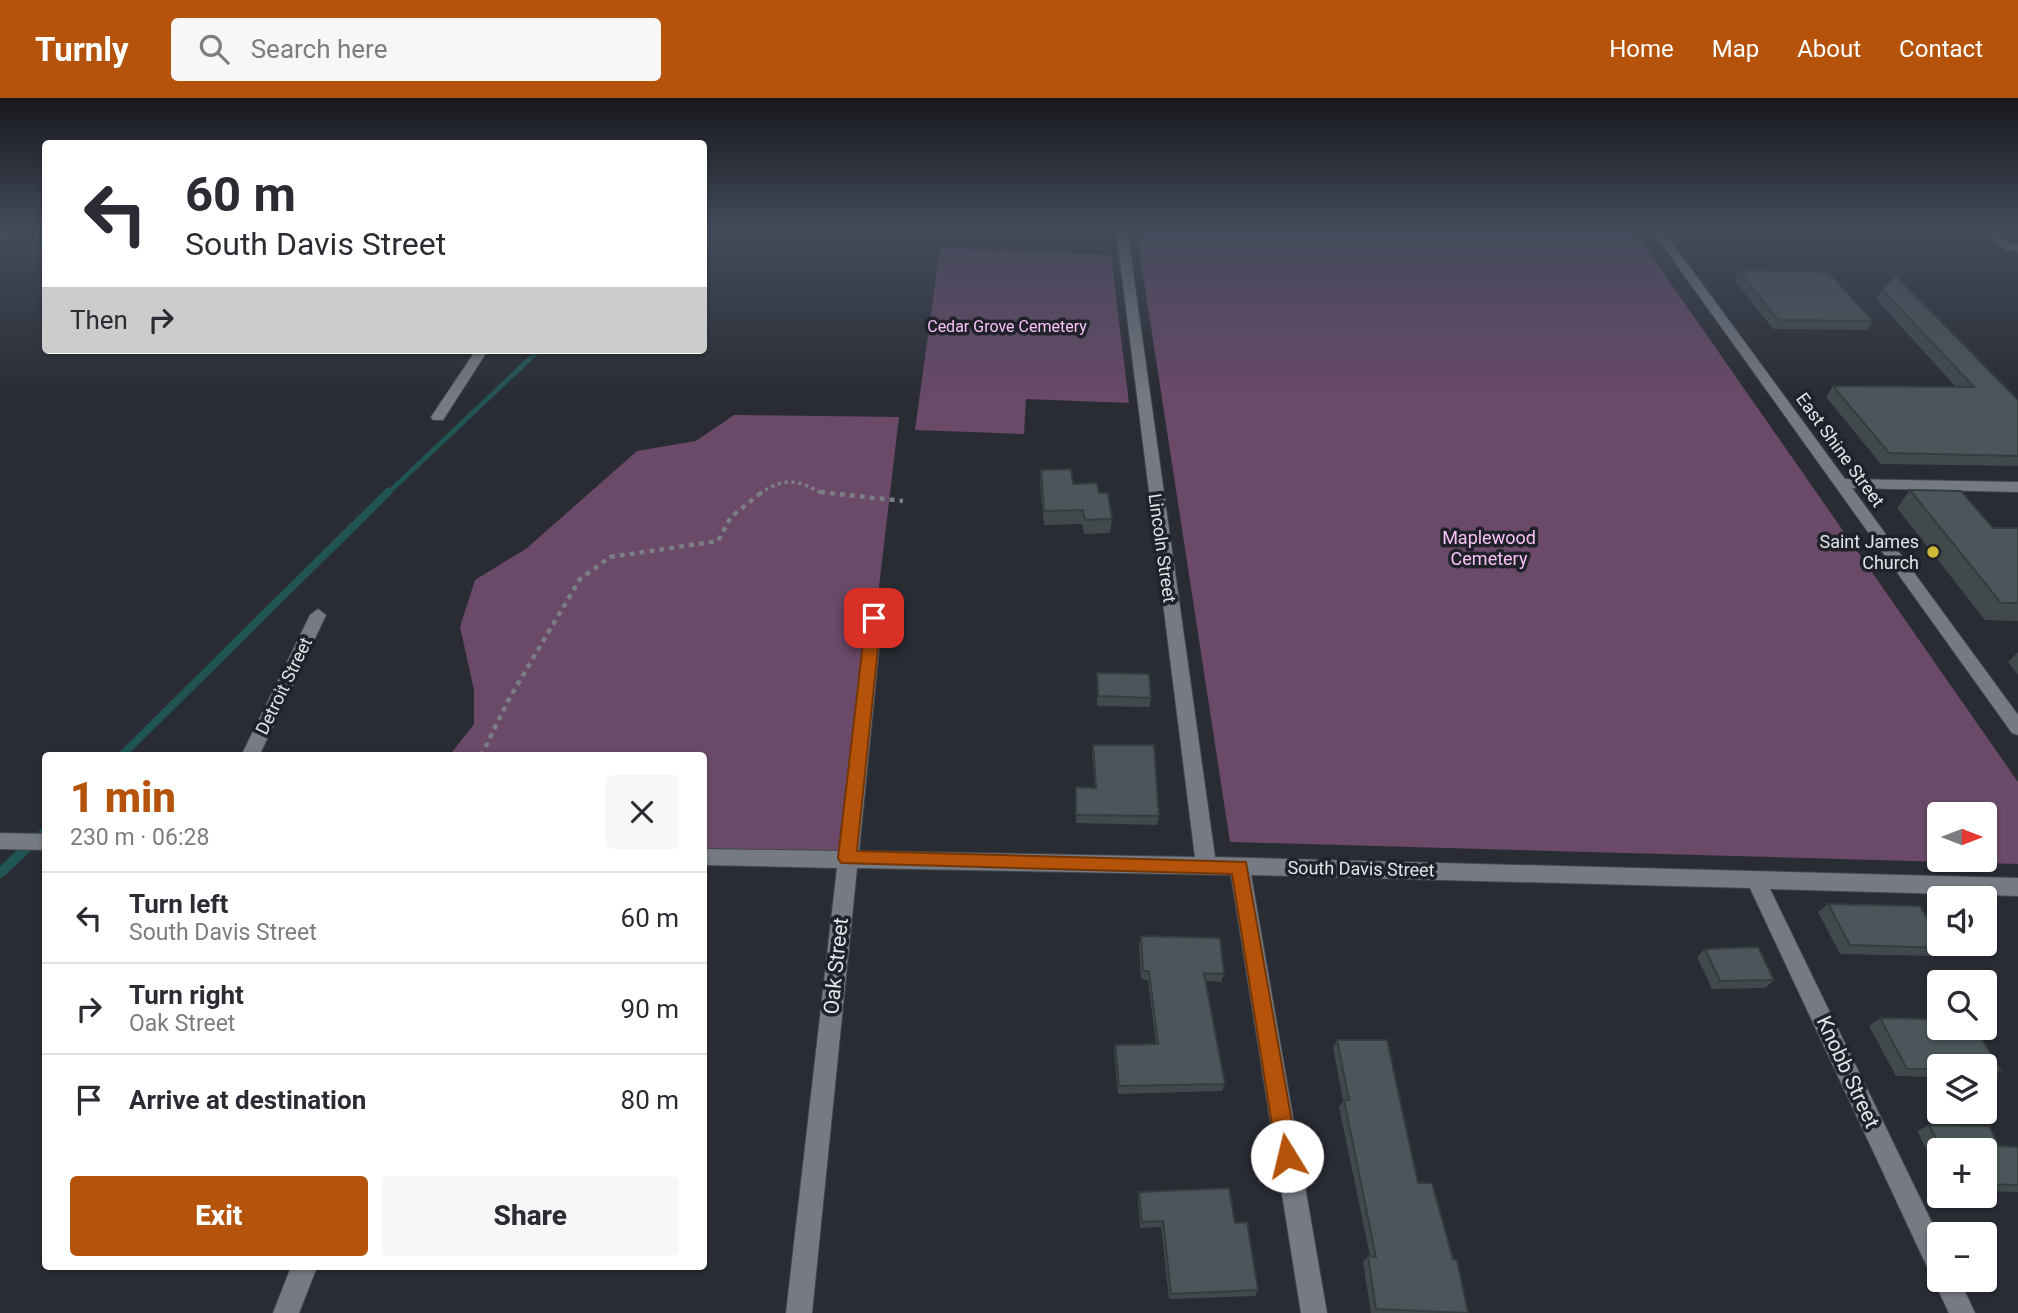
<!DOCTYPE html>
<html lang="en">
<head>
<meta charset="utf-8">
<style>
  body { margin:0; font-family:Roboto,sans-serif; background:#f7f7f7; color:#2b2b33; height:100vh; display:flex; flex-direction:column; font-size:26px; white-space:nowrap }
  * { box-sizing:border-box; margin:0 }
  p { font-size:23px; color:#7c7c81 }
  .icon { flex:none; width:38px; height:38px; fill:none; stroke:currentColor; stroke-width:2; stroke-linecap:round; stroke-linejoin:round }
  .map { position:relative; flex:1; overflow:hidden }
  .sheet { position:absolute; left:42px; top:654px; width:665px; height:518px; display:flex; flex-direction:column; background:#fff; border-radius:7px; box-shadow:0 2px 5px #0004 }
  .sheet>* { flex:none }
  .top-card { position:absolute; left:42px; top:42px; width:665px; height:214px; border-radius:7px; box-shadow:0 2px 5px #0004; background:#fff; color:#2b2b33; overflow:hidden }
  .needle { width:46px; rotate:90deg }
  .controls { position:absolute; left:1927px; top:704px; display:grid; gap:14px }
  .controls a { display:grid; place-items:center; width:70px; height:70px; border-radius:7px; background:#fff; box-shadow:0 2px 5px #0004; font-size:35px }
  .pin { position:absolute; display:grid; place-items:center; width:60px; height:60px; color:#fff; margin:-30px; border-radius:14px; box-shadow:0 4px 10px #0006 }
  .me { position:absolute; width:77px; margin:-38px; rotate:351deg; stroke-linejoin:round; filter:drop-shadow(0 0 5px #0008) }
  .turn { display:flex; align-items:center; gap:24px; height:147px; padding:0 28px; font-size:32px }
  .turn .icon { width:91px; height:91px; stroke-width:2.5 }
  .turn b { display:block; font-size:49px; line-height:60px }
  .then { display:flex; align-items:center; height:66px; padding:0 28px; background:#0003; gap:14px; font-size:26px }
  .round { display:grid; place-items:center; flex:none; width:74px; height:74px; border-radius:7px; background:#f7f7f7 }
  .head { display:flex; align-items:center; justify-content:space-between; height:119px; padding:0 28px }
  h1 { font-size:42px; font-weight:800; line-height:52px; color:#b45309 }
  .primary-button { display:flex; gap:14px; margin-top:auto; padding:14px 28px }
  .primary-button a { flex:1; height:80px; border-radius:7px; background:#b45309; color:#fff; font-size:28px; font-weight:800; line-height:80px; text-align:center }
  .primary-button a+a { background:#f7f7f7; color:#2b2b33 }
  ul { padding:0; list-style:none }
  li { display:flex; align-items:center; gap:21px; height:91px; padding:0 28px; border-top:2px solid #e1e1e2 }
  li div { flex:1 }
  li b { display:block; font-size:26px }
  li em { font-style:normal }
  header { display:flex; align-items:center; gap:42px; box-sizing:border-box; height:98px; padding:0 35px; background:#b45309; color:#fff }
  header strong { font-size:33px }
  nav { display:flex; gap:38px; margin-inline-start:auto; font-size:24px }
  .search { width:490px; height:63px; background:#f7f7f7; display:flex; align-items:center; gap:18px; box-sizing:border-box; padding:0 24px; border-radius:7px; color:#7c7c81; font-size:26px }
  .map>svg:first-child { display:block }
  .green { fill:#6a4969; fill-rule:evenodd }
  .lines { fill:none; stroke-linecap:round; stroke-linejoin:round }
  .stream-far2 { stroke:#215455; stroke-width:5 }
  .stream-far1 { stroke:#215455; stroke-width:8 }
  .stream { stroke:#215455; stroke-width:10 }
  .minor-casing { stroke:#43474c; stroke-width:2 }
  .path-far1 { stroke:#7b7e83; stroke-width:3.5; stroke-dasharray:3.5 3.5; stroke-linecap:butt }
  .path { stroke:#7b7e83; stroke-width:4.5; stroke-dasharray:5 5; stroke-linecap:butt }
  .minor { fill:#767a82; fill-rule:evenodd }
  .wall { fill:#41494d }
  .building { fill:#4c5559; stroke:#353c3e; stroke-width:2 }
  .route { fill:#b45309; stroke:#753606; stroke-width:2 }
  .poi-dot { fill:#ceb938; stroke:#1f2329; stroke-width:2.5 }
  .labels { text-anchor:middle; stroke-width:7; stroke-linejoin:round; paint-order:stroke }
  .far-park-label { font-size:16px; fill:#f9c1f8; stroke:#1f2329 }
  .street-label { font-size:18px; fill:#e1e4e8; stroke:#1f2329 }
  .park-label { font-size:18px; fill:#f9c1f8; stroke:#1f2329 }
  .poi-label { font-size:18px; fill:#e1e4e8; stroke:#1f2329; text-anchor:end }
  .near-street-label { font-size:21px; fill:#e1e4e8; stroke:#1f2329 }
</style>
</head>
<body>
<header>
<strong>Turnly</strong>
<div class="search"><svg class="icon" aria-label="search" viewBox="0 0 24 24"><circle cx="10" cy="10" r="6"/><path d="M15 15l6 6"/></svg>Search here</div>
<nav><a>Home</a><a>Map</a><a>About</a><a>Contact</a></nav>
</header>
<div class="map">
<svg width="2018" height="1215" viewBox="0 0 2018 1215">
  <rect width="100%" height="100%" fill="#292c33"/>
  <g class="green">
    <path d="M 1136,131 L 1633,131 L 2018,684 L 2018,766 L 1230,744 ZM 1939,716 L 1984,716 L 1984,761 L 1939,761 Z"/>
    <polygon points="940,150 1111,157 1129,305 1026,301 1024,336 915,332"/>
    <polygon points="734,317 899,319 847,760 704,757 704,658 449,658 474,626 474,592 460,529 475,482 527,450 637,353 696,343"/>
  </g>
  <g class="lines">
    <polyline class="stream-far2" points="387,396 539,252"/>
    <g class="stream-far1">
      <polyline points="121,658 388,394"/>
      <polyline points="29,748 46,732"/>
    </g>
    <polyline class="stream" points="0,775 31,746"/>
    <defs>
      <g id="minor">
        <polygon points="10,131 23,131 0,144 0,136"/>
        <polygon points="1116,131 1127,131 1215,759 2018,780 2018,798 1770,791 1939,1139 1939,1181 1959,1181 1975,1215 1949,1215 1933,1181 1935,1177 1930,1175 1750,790 1251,777 1327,1215 1301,1215 1231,777 857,770 812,1215 786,1215 837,770 704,767 704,751 839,753 868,516 874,514 882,520 859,753 1195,759"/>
        <polygon points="1651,131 1662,131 1845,381 2018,384 2018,394 1852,390 2018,617 2018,637 2012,635"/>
        <polygon points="1912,133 1994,134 2013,147 2018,147 2018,153 2006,152 1991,140 1908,138 1906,136"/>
        <polygon points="476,252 488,252 443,322 433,322 431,319"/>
        <polygon points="318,511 326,517 259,658 241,658 310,517"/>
        <polygon points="0,735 46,736 46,752 0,751"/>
        <polygon points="291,1169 317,1169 299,1215 273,1215"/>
      </g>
    </defs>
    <use href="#minor" class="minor-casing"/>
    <path class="path-far1" d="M 759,396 C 787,378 796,382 824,396"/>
    <g class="path">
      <polyline points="820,394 903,403"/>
      <polyline points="481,658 510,599 580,481 610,459 718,443 731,419 762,394"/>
    </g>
    <use href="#minor" class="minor"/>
  </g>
  <g class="wall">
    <polygon points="1739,173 1873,223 1867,232 1773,231 1734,182"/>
    <polygon points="1882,191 2018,302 2018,368 1881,366 1826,299 1833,288 1956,289 1876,201"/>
    <polygon points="1041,372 1099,395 1112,421 1110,435 1084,436 1082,426 1044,427 1040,386"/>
    <polygon points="1910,392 1993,430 2018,430 2018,523 1985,522 1897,410"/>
    <polygon points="2017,555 2018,555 2018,577 2008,564"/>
    <polygon points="1097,575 1151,600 1150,609 1097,608"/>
    <polygon points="1093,647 1159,718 1157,727 1076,725 1076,689 1095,689 1092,656"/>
    <polygon points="1828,806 1945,850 1934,858 1840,856 1818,814"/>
    <polygon points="1141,838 1224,876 1221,884 1205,883 1225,986 1222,993 1118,996 1114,955 1115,947 1156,946 1148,882 1141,881 1139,846"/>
    <polygon points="1705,851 1774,882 1765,890 1712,891 1697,859"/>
    <polygon points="1880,920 2001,973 1989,980 1984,980 1984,968 1939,968 1939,979 1896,978 1869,928"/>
    <polygon points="1337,942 1418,1085 1453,1161 1468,1215 1371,1215 1363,1164 1368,1158 1370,1158 1339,1009 1343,1003 1333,949"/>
    <polygon points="1929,1027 1999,1048 2018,1049 2018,1094 1984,1093 1984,1052 1939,1052 1939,1076 1917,1033"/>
    <polygon points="1139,1094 1235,1125 1258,1192 1255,1198 1169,1201 1161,1129 1140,1130 1138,1100"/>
  </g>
  <g class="building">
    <polygon points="1739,173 1828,174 1873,223 1778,222"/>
    <polygon points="1896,178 2018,302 2018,358 1889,355 1833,288 1974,289 1882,191"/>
    <polygon points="1071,371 1073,386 1097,385 1099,395 1108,395 1112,421 1085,422 1083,412 1044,413 1041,372"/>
    <polygon points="1910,392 1961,393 1993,430 2018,430 2018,505 2001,505"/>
    <polygon points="1097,575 1149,576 1151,600 1098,598"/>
    <polygon points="1093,647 1154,647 1159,718 1076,717 1076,689 1096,690"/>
    <polygon points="1828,806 1920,808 1939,840 1939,845 1942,845 1945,850 1850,847"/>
    <polygon points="1141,838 1220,840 1224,876 1204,875 1225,986 1119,988 1115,947 1158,946 1149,873 1143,873"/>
    <polygon points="1758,849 1774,882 1720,883 1705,851"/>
    <polygon points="1880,920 1939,921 1939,929 1975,929 2001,973 1984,972 1984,968 1939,968 1939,971 1907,971"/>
    <polygon points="1337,942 1387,942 1418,1085 1432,1085 1453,1161 1457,1162 1468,1215 1376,1211 1368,1158 1376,1159 1344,1002 1349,1002"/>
    <polygon points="1929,1027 1989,1028 1999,1048 2018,1049 2018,1087 1984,1086 1984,1052 1942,1052"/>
    <polygon points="1229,1090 1235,1125 1247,1124 1258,1192 1171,1196 1163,1123 1142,1124 1139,1094"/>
  </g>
  <linearGradient id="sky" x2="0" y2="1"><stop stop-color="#17181c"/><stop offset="0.44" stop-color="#434b5b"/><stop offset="1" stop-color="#434b5b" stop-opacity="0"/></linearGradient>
  <rect width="2018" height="301" fill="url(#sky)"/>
  <polygon class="route" points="874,515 881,520 857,753 1246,764 1298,1058 1295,1065 1287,1068 1280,1065 1277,1058 1232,776 841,765 838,760 866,520"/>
  <circle class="poi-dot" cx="1933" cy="454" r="7"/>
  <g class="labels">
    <g class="far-park-label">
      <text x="1007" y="234">Cedar Grove Cemetery</text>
    </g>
    <g class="street-label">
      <text transform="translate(1840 352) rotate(54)" y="6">East Shine Street</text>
      <text transform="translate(1162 450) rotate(82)" y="6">Lincoln Street</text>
      <text transform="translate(284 588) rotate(-64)" y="6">Detroit Street</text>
      <text transform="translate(1361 771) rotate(1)" y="6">South Davis Street</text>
    </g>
    <g class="park-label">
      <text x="1489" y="446">Maplewood<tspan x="1489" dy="21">Cemetery</tspan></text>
    </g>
    <g class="poi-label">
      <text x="1919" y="450">Saint James<tspan x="1919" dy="21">Church</tspan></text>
    </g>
    <g class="near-street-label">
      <text transform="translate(836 868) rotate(-84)" y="7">Oak Street</text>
      <text transform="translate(1848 974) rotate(65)" y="7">Knobb Street</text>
    </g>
  </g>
</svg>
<div class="controls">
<a><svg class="needle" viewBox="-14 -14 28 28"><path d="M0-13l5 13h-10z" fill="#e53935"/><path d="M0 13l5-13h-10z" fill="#7c7c81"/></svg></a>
<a><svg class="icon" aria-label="sound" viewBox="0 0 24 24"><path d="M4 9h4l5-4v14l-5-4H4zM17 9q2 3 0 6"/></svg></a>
<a><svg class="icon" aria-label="search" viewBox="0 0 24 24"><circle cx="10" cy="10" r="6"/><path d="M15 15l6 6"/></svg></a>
<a><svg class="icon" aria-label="layers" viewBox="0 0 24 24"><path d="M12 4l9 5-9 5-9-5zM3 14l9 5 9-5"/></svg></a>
<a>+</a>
<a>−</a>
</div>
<div class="pin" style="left:874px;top:520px;background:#d93025"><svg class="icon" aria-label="arrive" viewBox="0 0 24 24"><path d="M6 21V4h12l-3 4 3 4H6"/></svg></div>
<svg class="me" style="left:1287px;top:1058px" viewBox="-20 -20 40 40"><circle r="19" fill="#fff"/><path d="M0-13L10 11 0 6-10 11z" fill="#b45309"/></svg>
<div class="top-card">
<div class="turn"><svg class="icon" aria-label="left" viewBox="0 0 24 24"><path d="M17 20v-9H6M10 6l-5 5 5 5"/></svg><div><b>60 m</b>South Davis Street</div></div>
<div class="then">Then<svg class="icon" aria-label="right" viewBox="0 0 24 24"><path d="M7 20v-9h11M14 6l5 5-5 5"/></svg></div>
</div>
<section class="sheet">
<div class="head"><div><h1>1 min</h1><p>230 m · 06:28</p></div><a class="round"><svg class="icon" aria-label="close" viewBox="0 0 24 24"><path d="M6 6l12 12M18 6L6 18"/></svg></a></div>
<ul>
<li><svg class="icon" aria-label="left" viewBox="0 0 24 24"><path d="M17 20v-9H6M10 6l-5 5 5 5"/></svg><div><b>Turn left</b><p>South Davis Street</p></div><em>60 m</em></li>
<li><svg class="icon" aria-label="right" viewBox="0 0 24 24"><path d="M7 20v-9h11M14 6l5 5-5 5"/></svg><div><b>Turn right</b><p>Oak Street</p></div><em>90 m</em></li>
<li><svg class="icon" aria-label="arrive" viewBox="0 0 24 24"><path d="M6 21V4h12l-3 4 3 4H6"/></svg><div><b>Arrive at destination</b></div><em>80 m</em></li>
</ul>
<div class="primary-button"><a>Exit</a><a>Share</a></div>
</section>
</div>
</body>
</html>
